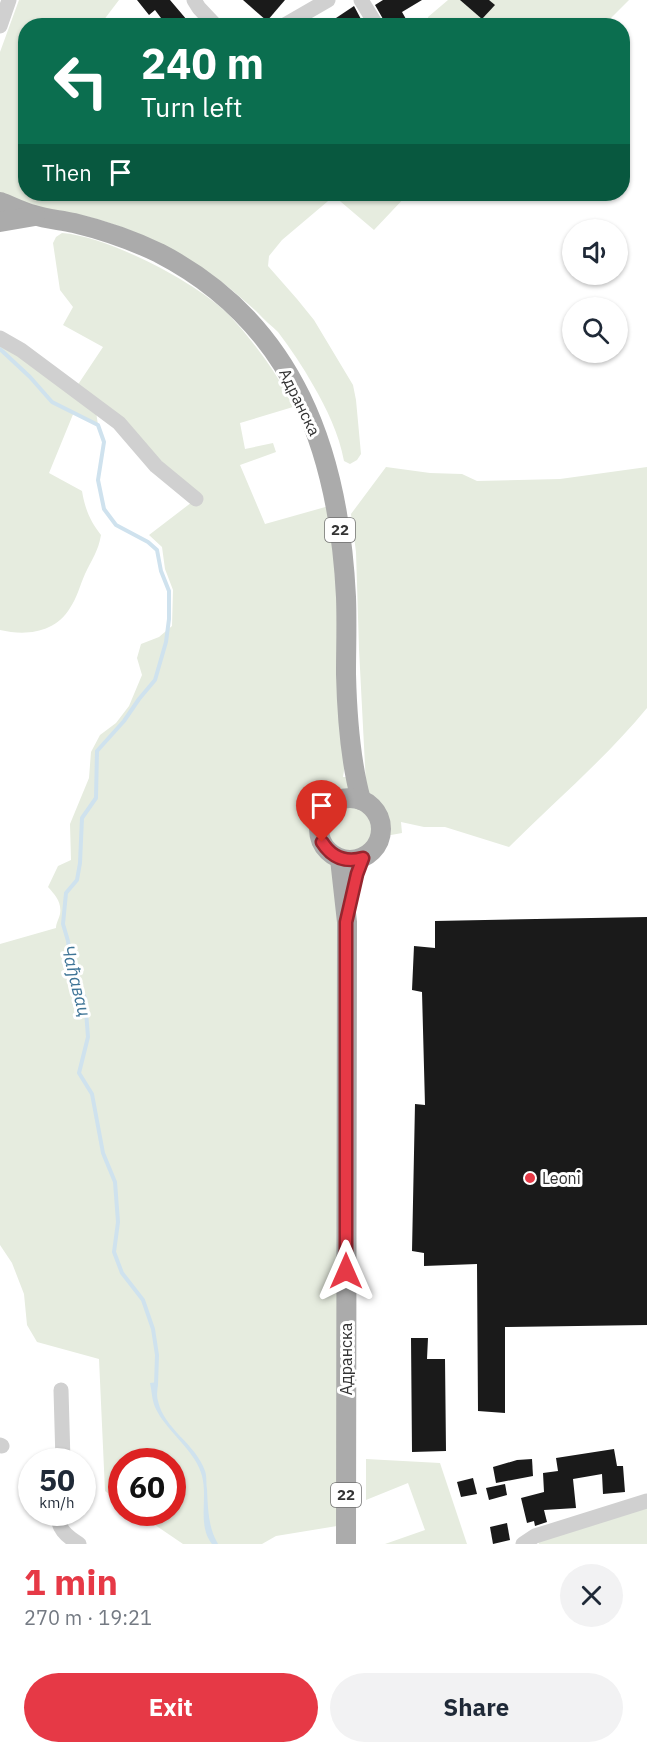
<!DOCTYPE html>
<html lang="en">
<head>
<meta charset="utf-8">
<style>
  body { margin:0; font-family:"IBM Plex Sans",sans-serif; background:#f2f2f3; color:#1f2937; height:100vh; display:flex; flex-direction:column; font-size:22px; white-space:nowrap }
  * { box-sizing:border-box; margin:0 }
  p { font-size:20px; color:#747a83 }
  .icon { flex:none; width:33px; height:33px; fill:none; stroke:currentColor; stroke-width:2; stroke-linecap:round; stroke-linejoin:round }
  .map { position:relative; height:1544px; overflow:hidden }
  .panel { display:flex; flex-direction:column; background:#fff; flex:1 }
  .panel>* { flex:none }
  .guide { position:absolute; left:18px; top:18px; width:612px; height:183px; border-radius:24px; box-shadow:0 2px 4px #0004; background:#0b6e4f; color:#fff; overflow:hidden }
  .tools { position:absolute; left:562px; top:219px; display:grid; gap:12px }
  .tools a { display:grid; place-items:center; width:66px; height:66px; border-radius:50%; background:#fff; box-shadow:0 2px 4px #0004; font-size:30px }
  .speed { position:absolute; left:18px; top:1448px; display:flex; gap:12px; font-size:30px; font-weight:700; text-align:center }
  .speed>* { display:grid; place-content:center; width:78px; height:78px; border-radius:50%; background:#fff; box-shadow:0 2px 4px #0004; line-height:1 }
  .speed small { font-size:15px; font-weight:400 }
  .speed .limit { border:9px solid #d22; background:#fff; color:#111 }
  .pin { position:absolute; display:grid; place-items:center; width:51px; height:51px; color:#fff; margin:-62px -26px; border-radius:50% 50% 50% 0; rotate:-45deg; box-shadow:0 0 6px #0007 }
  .pin .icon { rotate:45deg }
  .me { position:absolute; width:66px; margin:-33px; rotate:0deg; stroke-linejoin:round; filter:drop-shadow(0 0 4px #0008) }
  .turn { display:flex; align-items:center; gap:21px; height:126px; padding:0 24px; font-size:27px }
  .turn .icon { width:78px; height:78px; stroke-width:2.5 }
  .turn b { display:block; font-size:42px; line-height:51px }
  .then { display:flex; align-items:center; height:57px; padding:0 24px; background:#0003; gap:12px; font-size:22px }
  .round { display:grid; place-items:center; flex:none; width:63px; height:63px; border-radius:32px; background:#f2f2f3 }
  .head { display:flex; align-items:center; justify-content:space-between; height:102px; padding:0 24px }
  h1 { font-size:36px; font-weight:700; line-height:45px; color:#e63946 }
  .action { display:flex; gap:12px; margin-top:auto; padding:12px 24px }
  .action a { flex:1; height:69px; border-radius:36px; background:#e63946; color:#fff; font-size:24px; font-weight:700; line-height:69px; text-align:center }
  .action a+a { background:#f2f2f3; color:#1f2937 }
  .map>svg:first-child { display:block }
  .green { fill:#e6ecdf }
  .water { fill:#cfe2ee }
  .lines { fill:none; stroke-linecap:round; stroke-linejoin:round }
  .stream { stroke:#cfe2ee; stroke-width:4 }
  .building { fill:#1a1a1a }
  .minor { stroke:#d0d0d0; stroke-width:15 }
  .major { stroke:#ababab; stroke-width:20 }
  .route-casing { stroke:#96252e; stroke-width:15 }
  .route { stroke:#e63946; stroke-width:10 }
  .poi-dot { fill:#e63946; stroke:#fff; stroke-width:2 }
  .labels { text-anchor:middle; stroke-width:6; stroke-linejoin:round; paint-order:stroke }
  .shield { fill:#fff; stroke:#707070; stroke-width:1.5 }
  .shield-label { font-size:15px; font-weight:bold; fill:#333 }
  .street-label { font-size:16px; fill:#333; stroke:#fff }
  .poi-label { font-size:16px; fill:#333; stroke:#fff; text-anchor:start }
  .water-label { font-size:18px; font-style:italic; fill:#3f7597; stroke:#fff }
</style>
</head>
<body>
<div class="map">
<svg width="647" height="1544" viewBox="0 0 647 1544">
  <rect width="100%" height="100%" fill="#fff"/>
  <g class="green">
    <path d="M 19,0 L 119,0 L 100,25 L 26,26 L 26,194 L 408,194 L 374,230 L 334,196 L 282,240 L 269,256 L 268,266 L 297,299 L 314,320 L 353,385 L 356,400 L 361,454 L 357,460 L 350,464 L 344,461 C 339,434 327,409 313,385 C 303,367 291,349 278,332 C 272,326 264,320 258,313 C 220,277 174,246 124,228 C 110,223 95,218 80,215 C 54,209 26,207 0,198 L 0,52 Z"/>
    <polygon points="448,0 629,0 604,25 429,26 428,17"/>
    <path d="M 62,233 C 107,236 194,281 227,313 C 248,334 282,379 293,407 L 240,423 L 245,449 L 273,443 L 276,452 L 240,465 L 265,524 L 336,504 L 350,734 L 343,777 L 355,777 L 356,799 C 300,798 314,875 364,858 L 357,874 L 350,899 L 337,1526 L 276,1536 L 262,1544 L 183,1544 L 136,1512 L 172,1512 L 172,1461 L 122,1461 L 121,1503 L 105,1491 L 99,1359 L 37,1342 L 27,1325 L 24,1294 L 12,1263 L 0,1245 L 0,944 L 56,928 C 56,923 59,919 60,914 C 62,902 55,895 48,887 L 58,866 L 71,860 L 70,824 L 89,778 L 91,752 L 100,735 L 116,723 L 129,706 L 142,675 L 137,658 L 141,644 L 159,637 L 172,626 L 173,590 L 165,569 L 162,547 L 149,535 L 196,499 L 95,405 L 98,425 L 74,412 L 49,473 L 82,491 C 85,509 90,521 101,535 C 98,552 92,559 85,574 C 80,585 77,598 70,608 C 55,633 26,636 0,630 L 0,338 L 75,389 L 103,347 L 63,325 L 73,307 L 60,290 L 53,243 L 56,237 Z"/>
    <path d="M 386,467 L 430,473 L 462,474 L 477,481 L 560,479 L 647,467 L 647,708 C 606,758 555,801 509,847 L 445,827 L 424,827 L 401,822 L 402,833 L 380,837 C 382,823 379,813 367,804 L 359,649 L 356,552 L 351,514 Z"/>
    <circle cx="351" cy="829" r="25"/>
    <polygon points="366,1459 440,1463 467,1544 385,1544 425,1530 408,1483 366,1500"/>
    <polygon points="647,1507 647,1544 539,1544 538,1542"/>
  </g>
  <path class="water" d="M 158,1382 C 158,1388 156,1395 158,1401 C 164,1429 196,1444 205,1471 C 207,1476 206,1484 207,1489 C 208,1509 208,1527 218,1544 L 212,1544 C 197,1525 208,1498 202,1476 C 197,1453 168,1432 157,1411 C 152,1403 152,1392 150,1383 Z"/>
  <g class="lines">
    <polyline class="stream" points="0,349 30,377 52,402 98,425 104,442 98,480 104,509 116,525 148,542 157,550 161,571 169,591 169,619 166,642 155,680 139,699 124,721 97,751 96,798 82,818 80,863 77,880 66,893 63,924 68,941 72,971 85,998 88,1037 79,1073 92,1094 103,1153 115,1182 118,1222 114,1252 122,1273 143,1300 153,1329 157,1355 156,1385"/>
  </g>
  <g class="building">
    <polygon points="137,0 170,0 187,20 180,26 167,26 155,10 149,15"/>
    <polygon points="243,0 285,0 267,21"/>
    <polygon points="383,0 422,0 402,12 410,26 387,26 375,5"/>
    <polygon points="460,0 489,0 495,5 482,19"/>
    <polygon points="354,6 362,21 355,26 324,26"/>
    <polygon points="647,917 647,1325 505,1327 505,1413 478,1411 477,1264 424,1266 424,1253 412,1251 415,1104 425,1105 422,992 412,990 414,946 435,948 435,921"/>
    <polygon points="411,1338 428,1338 427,1359 445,1359 446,1451 412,1452"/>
    <polygon points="614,1449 617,1466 623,1466 625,1492 603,1494 602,1474 573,1479 576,1508 544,1510 547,1522 535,1526 534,1521 527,1523 521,1498 544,1492 543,1473 558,1471 556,1458"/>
    <polygon points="532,1459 533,1476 496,1483 493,1467 517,1460"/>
    <polygon points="473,1478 477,1494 461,1497 457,1482"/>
    <polygon points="505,1484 507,1495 489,1500 486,1488"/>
    <polygon points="507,1523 510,1540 493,1544 490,1527"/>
  </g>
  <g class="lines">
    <g class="minor">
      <polyline points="194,0 199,8 216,26"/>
      <polyline points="361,0 377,26"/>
      <polyline points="0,26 9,0"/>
      <polyline points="283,26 328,0"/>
      <polyline points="0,338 21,350 119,423 156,466 196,499"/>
      <polyline points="61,1390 63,1461"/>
      <polyline points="0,1445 2,1446"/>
      <path d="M 57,1512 C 58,1529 65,1535 79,1544"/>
      <polyline points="523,1544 535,1536 647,1501"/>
    </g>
    <g class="major">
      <path d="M 0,202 C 11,206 22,212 34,215 C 46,219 61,220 74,223 C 103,230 132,240 159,253 C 295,323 339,453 346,597 C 347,623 346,649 346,674 C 347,716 350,760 361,800"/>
      <polyline points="0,222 35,216"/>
      <circle cx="350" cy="829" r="31"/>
      <polyline points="340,859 347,922 346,1544"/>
    </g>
  </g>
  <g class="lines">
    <defs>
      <path id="route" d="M 322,842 C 332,858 346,863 363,858 L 357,874 L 346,922 L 346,1271"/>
    </defs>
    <use href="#route" class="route-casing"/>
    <use href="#route" class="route"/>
  </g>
  <circle class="poi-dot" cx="530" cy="1178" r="6"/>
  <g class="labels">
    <g class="shield">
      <rect x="325" y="518" width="30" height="24" rx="4.5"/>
      <rect x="331" y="1483" width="30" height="24" rx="4.5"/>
    </g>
    <g class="shield-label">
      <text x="340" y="535">22</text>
      <text x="346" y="1500">22</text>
    </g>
    <g class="street-label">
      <text transform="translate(300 402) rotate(64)" y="6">Адранска</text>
      <text transform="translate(346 1359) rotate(-90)" y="6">Адранска</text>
    </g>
    <g class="poi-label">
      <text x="542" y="1184">Leoni</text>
    </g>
    <g class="water-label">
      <text transform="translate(76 981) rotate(76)" y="6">Чађавац</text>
    </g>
  </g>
</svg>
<div class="tools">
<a><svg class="icon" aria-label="sound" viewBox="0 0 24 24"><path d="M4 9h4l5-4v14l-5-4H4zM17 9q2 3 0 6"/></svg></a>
<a><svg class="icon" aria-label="search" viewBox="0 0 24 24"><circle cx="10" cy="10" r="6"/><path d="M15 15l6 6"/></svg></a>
</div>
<div class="speed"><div>50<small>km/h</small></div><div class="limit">60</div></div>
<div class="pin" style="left:322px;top:842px;background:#d93025"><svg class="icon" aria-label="arrive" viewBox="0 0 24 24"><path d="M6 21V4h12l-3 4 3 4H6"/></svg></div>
<svg class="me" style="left:346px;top:1271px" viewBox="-20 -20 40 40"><path d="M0-17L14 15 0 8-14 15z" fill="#e63946" stroke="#fff" stroke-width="4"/></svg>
<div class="guide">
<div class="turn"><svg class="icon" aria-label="left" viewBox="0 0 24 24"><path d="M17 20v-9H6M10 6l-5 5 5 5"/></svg><div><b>240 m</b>Turn left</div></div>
<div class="then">Then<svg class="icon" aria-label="arrive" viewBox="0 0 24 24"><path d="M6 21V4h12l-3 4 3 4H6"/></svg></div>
</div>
</div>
<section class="panel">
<div class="head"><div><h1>1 min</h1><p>270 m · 19:21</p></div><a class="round"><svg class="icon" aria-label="close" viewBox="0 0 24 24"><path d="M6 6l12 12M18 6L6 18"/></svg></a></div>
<div class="action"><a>Exit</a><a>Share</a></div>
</section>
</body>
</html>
